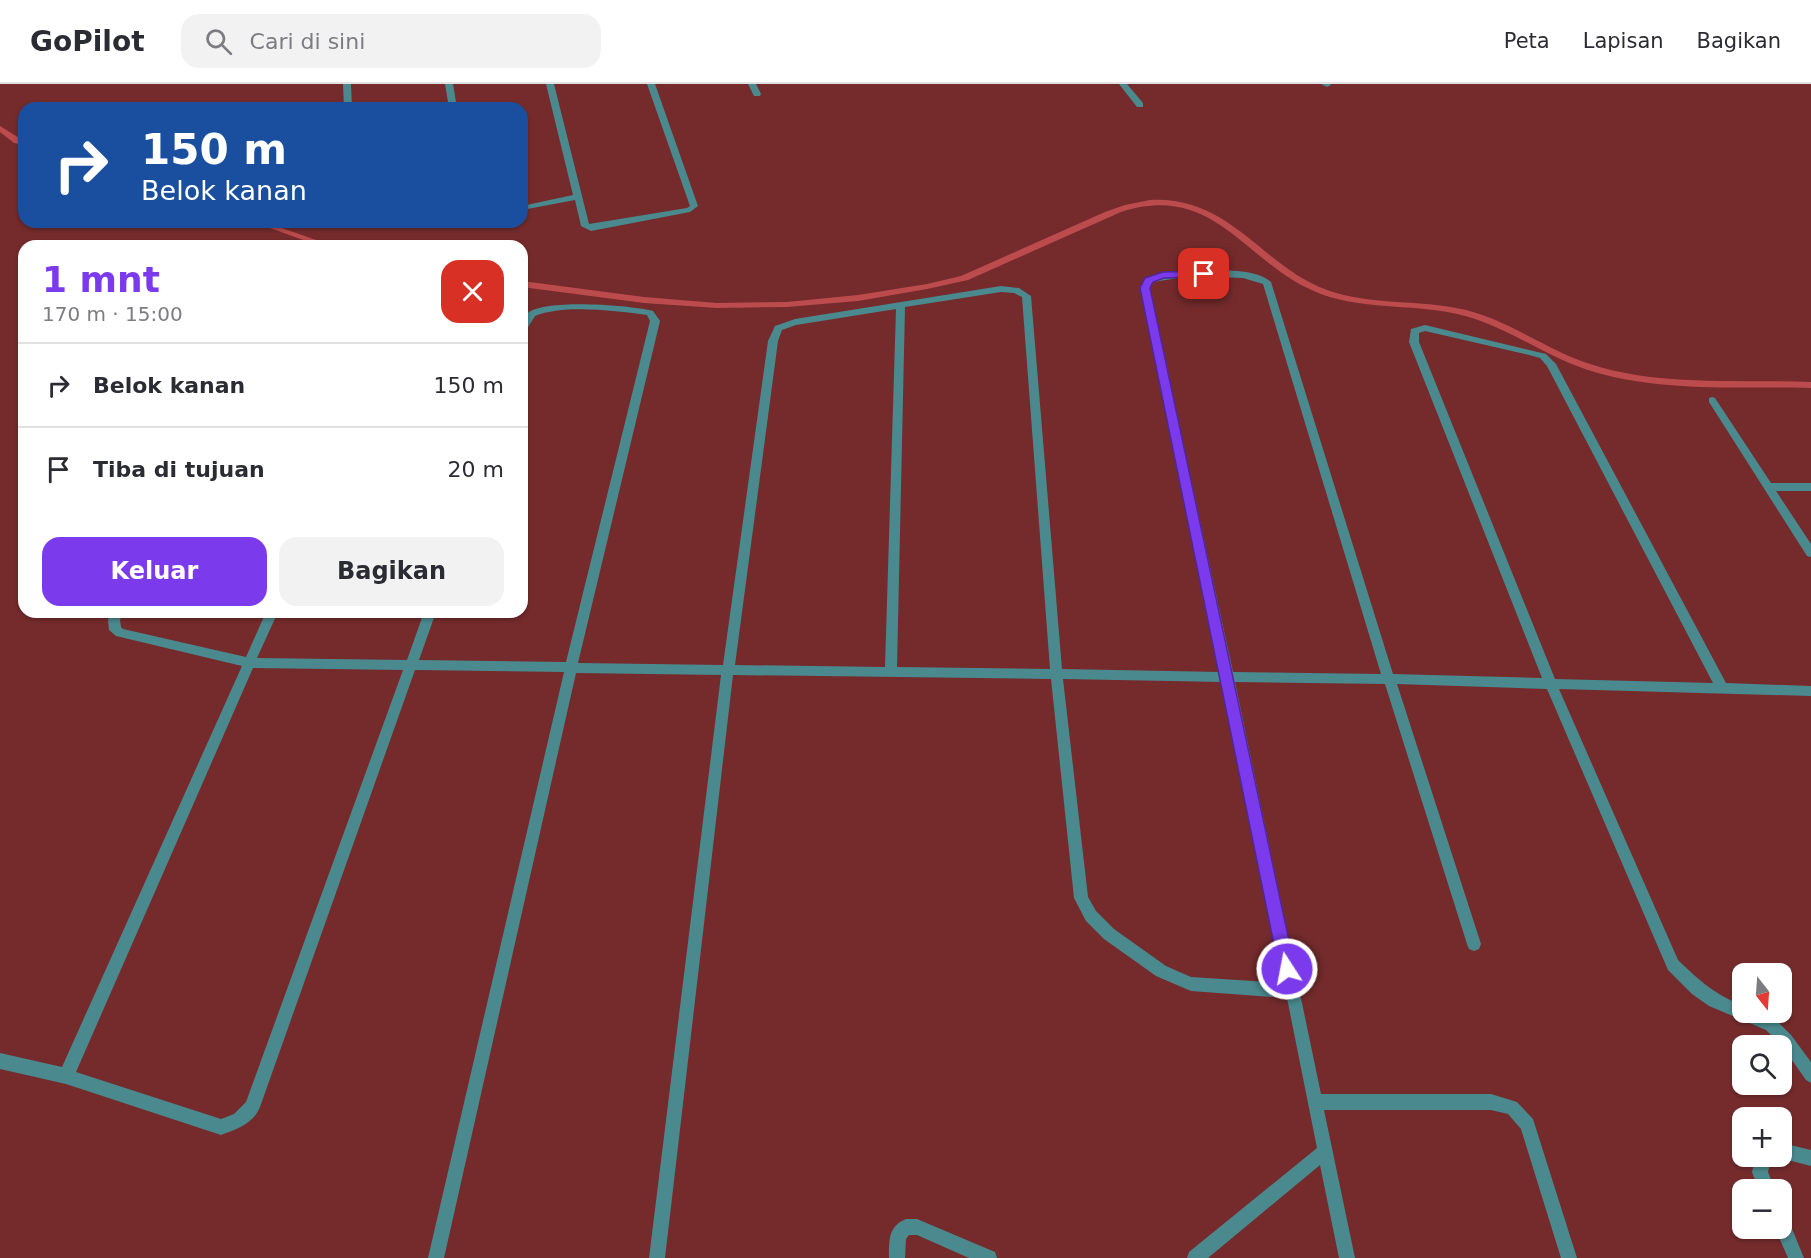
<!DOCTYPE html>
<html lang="id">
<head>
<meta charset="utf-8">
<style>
  body { margin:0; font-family:"DejaVu Sans",sans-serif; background:#f2f2f3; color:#2b2b33; height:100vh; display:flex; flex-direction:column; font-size:22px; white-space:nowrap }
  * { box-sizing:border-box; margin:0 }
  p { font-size:20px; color:#7c7c81 }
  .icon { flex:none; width:33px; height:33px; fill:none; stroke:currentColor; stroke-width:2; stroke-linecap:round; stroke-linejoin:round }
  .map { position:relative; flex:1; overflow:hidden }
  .panel { position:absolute; left:18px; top:156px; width:510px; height:378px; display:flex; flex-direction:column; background:#fff; border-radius:18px; box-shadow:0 2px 4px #0004 }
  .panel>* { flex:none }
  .hud { position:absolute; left:18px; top:18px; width:510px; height:126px; border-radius:18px; box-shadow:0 2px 4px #0004; background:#1a4fa0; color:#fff; overflow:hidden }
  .needle { width:39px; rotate:163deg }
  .controls { position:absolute; left:1732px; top:879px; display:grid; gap:12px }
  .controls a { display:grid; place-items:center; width:60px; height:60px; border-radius:12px; background:#fff; box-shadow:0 2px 4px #0004; font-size:30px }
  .pin { position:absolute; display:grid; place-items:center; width:51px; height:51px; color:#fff; margin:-26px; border-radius:12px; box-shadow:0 3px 9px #0006 }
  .me { position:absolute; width:66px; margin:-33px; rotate:349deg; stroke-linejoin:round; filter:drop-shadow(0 0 4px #0008) }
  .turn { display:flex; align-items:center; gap:21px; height:126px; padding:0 24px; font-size:27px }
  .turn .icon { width:78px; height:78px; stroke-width:2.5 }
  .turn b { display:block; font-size:42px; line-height:51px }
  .round { display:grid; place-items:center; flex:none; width:63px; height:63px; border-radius:18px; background:#f2f2f3 }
  .overview { display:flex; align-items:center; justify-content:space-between; height:102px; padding:0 24px }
  h1 { font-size:36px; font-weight:600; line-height:45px; color:#7c3aed }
  .primary-button { display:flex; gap:12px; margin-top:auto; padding:12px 24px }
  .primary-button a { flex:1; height:69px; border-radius:18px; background:#7c3aed; color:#fff; font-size:24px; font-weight:600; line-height:69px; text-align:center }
  .primary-button a+a { background:#f2f2f3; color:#2b2b33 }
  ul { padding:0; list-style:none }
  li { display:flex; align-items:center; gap:18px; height:84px; padding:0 24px; border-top:2px solid #e1e1e2 }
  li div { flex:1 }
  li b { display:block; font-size:22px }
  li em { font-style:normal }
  header { display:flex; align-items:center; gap:36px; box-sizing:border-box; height:84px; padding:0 30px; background:#fff; border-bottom:2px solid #e1e1e2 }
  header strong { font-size:28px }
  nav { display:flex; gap:33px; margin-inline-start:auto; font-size:21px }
  .search { width:420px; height:54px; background:#f2f2f3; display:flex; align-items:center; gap:15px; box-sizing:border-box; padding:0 21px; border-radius:18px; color:#7c7c81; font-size:22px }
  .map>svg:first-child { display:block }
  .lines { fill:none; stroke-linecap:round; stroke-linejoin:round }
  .stream { fill:#bc4b4d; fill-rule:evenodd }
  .minor { fill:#4a898e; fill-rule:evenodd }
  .route { fill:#7c3aed; stroke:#51269a; stroke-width:1.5 }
</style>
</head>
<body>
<header>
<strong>GoPilot</strong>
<div class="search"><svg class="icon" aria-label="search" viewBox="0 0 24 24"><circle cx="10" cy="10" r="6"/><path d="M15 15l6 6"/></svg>Cari di sini</div>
<nav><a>Peta</a><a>Lapisan</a><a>Bagikan</a></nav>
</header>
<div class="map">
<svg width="1811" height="1174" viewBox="0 0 1811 1174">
  <rect width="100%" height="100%" fill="#752b2c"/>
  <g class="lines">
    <g class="stream">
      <polygon points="0,42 24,57 24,61 14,59 0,48"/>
      <path d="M 1150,116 C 1231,112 1260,181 1327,206 C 1371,222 1421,215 1466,226 C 1510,237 1547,266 1590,280 C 1660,303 1739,295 1811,298 L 1811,304 C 1736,302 1657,309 1585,285 C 1543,271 1507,243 1465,232 C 1418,219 1367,227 1321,210 C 1245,182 1217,97 1121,128 L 968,196 L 927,205 L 858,217 L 787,223 L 717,224 L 644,219 L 522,203 L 522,197 L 644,213 L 717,219 L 787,218 L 858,211 L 927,200 L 961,192 L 1105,128 L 1125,121 Z"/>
      <polygon points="253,138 265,138 333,162 320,162"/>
    </g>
    <g class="minor">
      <polygon points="343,0 351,0 352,24 344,24"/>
      <polygon points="445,0 453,0 457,24 449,24"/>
      <polygon points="546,0 554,0 589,140 687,124 690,122 647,0 655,0 698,122 690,128 591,147 581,142 575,116 522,126 522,122 573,111"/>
      <polygon points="748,0 756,0 761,10 760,12 754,12"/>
      <polygon points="1119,0 1127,0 1143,19 1143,23 1137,23"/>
      <polygon points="1321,0 1330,0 1331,1 1327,3"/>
      <path d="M 1209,186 C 1229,187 1256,185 1271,198 L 1393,590 L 1542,594 L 1409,258 L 1411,245 L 1425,241 L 1546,270 L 1556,280 L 1726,599 L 1811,602 L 1811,612 L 1559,605 L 1678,876 C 1701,898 1713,909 1743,922 L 1743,928 L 1759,928 L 1776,936 L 1791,951 L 1811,978 L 1811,999 L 1806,996 L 1782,962 L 1766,946 L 1709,922 L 1692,910 L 1668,886 L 1547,605 L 1397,600 L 1481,860 L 1479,865 L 1474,867 L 1469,865 L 1467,860 L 1385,600 L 1235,598 L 1321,1010 L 1491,1010 L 1517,1018 L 1533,1035 L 1577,1174 L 1561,1174 L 1521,1045 L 1508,1030 L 1491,1026 L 1324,1026 L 1355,1174 L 1339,1174 L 1320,1081 L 1208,1174 L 1187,1174 L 1189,1168 L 1317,1064 L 1287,914 L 1191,907 L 1156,892 L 1104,855 L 1086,837 L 1074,814 L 1051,595 L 733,591 L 665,1174 L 649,1174 L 721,591 L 576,589 L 444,1174 L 428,1174 L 564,588 L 415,586 L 260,1023 C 253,1040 237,1045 221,1051 L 66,1000 L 0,985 L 0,969 L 62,983 L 242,582 L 116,552 L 109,546 L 108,536 L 111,528 L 123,528 L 120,536 L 121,543 L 123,545 L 246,573 L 266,528 L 278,528 L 257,574 L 407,576 L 424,528 L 436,528 L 419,576 L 566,578 L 650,237 L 647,231 C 616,227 564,220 535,232 L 525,248 L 522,249 C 522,241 521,233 529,228 C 549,215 629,221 653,227 L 660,237 L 578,579 L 723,581 L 768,257 L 775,242 L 795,235 L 1001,202 L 1019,204 L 1031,212 L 1062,585 L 1221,588 L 1141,204 L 1146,194 L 1149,193 L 1174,188 ZM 1191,192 L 1243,194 L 1263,200 L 1381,590 L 1233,588 L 1149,204 L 1153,198 ZM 1001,208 L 1014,209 L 1022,213 L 1050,585 L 897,583 L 905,223 ZM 896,225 L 885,583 L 735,581 L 778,257 L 782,246 L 796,241 ZM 1425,247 L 1529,271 L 1540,274 L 1547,282 L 1713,599 L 1555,595 L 1419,258 L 1419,249 ZM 253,584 L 403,586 L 246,1018 L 234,1030 L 221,1035 L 76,988 ZM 1063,595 L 1223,598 L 1284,899 L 1191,893 L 1166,882 L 1114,845 L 1096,827 L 1088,813 Z"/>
      <polygon points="1712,313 1715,314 1771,399 1811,399 1811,407 1776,407 1811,460 1811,473 1807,472 1709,318 1709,314"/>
      <polygon points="1782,1059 1811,1066 1811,1082 1776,1073 1782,1072"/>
      <polygon points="1756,1072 1772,1072 1768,1088 1775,1106 1759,1106 1752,1088"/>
      <polygon points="1782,1133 1788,1135 1804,1174 1788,1174 1775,1144 1782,1144"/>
      <path d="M 906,1135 L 917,1135 L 995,1168 L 997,1174 L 969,1174 L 917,1151 L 909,1151 L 906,1155 L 905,1174 L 889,1174 C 889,1157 888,1142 906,1135 Z"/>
    </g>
  </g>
  <polygon class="route" points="1204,187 1209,190 1207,193 1164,194 1153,198 1150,204 1295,885 1293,890 1287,893 1282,890 1279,885 1140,204 1145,194 1163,188"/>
</svg>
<div class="controls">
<a><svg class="needle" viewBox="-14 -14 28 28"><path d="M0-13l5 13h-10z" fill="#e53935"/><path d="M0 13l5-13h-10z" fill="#7c7c81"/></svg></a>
<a><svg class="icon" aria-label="search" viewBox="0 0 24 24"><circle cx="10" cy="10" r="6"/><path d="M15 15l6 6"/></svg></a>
<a>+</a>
<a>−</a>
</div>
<div class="pin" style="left:1204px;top:190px;background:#d93025"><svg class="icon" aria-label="arrive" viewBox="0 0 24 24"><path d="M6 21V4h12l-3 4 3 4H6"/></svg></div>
<svg class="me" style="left:1287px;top:885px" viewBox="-20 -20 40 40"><circle r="17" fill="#7c3aed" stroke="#fff" stroke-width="3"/><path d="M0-11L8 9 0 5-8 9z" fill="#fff"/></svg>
<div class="hud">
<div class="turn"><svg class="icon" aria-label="right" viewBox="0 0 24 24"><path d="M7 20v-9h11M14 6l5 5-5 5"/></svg><div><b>150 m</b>Belok kanan</div></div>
</div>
<section class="panel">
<div class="overview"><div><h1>1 mnt</h1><p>170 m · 15:00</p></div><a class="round" style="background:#d93025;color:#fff"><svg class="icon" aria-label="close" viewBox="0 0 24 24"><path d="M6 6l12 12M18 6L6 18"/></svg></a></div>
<ul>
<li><svg class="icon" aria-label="right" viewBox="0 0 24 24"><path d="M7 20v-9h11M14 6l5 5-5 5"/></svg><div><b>Belok kanan</b></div><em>150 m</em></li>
<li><svg class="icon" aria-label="arrive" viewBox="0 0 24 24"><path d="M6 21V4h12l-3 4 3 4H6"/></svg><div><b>Tiba di tujuan</b></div><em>20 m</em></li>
</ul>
<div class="primary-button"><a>Keluar</a><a>Bagikan</a></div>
</section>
</div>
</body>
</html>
